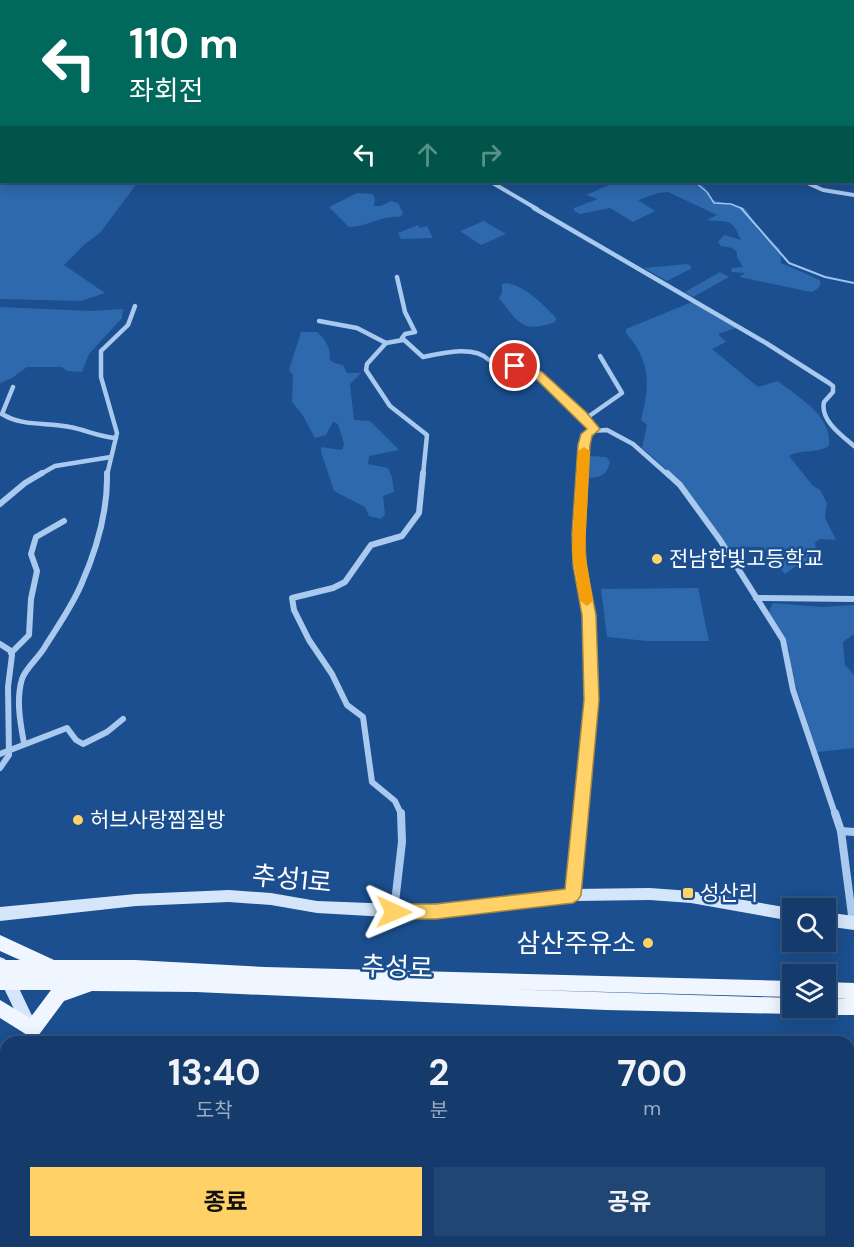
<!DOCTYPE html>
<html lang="ko">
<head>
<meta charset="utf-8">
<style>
  body { margin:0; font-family:"DM Sans","Noto Sans KR",sans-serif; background:#214673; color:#f1f3f6; height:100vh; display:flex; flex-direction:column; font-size:22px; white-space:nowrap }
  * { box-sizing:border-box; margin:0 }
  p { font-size:20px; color:#9dadc1 }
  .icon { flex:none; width:33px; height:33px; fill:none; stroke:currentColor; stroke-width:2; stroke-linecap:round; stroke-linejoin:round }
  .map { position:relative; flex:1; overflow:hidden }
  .sheet { position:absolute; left:0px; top:1036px; width:855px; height:212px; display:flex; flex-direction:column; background:#143b6b; border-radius:18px 18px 0 0; box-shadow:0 3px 15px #0003,0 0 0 2px #33557e }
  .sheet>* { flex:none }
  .hud { position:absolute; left:0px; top:0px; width:855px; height:183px; box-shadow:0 3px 15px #0003,0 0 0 2px #33557e; background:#00695c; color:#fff; overflow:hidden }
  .tools { position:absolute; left:782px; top:898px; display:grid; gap:12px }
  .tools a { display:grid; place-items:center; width:54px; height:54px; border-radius:0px; background:#143b6b; box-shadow:0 3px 15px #0003,0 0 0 2px #33557e; font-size:30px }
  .pin { position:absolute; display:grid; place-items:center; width:51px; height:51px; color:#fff; margin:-26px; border:3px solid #fff; border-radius:50%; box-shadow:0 2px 6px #0007 }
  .me { position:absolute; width:66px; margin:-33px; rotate:91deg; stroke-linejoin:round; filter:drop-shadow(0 0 4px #0008) }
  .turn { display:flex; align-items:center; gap:21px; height:126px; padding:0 30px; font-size:27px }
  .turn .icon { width:78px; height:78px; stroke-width:2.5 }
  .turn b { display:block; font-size:42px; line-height:51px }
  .lanes { display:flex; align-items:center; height:57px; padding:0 30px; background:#0003; justify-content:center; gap:30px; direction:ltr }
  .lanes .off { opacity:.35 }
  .eta { display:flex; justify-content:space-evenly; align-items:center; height:102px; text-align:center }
  .eta b { font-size:36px; font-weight:700; line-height:42px }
  .action { display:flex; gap:12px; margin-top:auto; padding:12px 30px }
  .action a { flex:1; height:69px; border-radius:0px; background:#ffd166; color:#111; font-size:24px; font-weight:700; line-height:69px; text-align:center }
  .action a+a { background:#214673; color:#f1f3f6 }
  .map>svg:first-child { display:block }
  .green { fill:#2e69ad }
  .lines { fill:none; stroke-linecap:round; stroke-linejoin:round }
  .stream-far1 { stroke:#9cc4f0; stroke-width:1.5 }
  .stream { stroke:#9cc4f0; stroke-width:2 }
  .street-far3 { stroke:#a9c9ee; stroke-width:4 }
  .street-far2 { stroke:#a9c9ee; stroke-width:4.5 }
  .street-far1 { stroke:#a9c9ee; stroke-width:6 }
  .street { stroke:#a9c9ee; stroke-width:8 }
  .secondary { fill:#d6e6fa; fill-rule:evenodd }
  .primary { fill:#f0f6ff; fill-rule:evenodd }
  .route { fill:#ffd166; stroke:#a68842; stroke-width:1.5 }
  .slow { fill:#f59e0b }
  .poi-dot { fill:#ffd166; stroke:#1b4f8f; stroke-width:2 }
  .labels { text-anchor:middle; stroke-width:5; stroke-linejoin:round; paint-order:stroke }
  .poi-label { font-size:21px; fill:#fff; stroke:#1b4f8f; text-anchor:start }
  .near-street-label { font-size:26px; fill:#fff; stroke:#1b4f8f }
  .near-poi-label { font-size:26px; fill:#fff; stroke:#1b4f8f; text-anchor:end }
</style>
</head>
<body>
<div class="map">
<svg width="854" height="1247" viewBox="0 0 854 1247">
  <rect width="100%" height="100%" fill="#1b4f8f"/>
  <g class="green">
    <polygon points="0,0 630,0 2,2 2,182 138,182 100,233 85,244 64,265 105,293 81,301 0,299"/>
    <path d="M 616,182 L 697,182 L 705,187 L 710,199 L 746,209 L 758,230 L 780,249 L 781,263 L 820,280 C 821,287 818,289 811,292 L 739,277 L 745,273 L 731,272 L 732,268 L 743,267 L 737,257 L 737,252 L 732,248 L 721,246 L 718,242 L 724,235 L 741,240 C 731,216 728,223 707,220 L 717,215 L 668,192 L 658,193 L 638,200 L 655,211 L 633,222 L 610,208 L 580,214 L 574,211 L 574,208 L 598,199 L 586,195 Z"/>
    <path d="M 357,193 L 372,194 L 375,198 L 374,206 L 381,206 L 391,201 L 398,203 L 403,213 L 400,217 C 383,215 366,227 349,227 L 329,207 Z"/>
    <polygon points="484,221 506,234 481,245 460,231"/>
    <polygon points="418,225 420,228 427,226 433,238 401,239 398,233"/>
    <polygon points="688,264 692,268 667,281 644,268"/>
    <polygon points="720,272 729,277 693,297 685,292"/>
    <path d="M 506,283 C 525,286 543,304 556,318 L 555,322 C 522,334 518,322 499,298 L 502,292 L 502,284 Z"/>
    <path d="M 692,302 L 736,328 L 718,334 L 726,342 L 712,349 L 758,387 L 778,381 C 799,398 832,415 829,446 C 815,454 800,449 789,456 L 813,486 L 820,490 L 827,503 L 825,518 L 836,540 L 820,539 L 815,543 L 818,560 L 815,564 L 799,564 L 785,574 L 763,547 L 727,547 C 701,510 677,476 642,448 L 647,425 L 641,420 C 650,384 651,362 626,333 L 626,329 Z"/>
    <polygon points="0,307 92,311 123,309 122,318 89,354 82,372 67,371 62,367 27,367 12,378 0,383"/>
    <path d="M 301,332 L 317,332 C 327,341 330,347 330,360 L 334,363 L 343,365 L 347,373 L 361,373 L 350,384 L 354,420 L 370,421 L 399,450 L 369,456 L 368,464 L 388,468 L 392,477 L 394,492 L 383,496 L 385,515 L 381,519 L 369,516 L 365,507 L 334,491 L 321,452 L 321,447 L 342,450 L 344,444 L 338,424 L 333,422 L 326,435 L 315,438 L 302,414 L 292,402 L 293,375 L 289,370 Z"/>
    <path d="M 589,456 L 606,457 L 610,462 C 607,475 601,477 589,478 Z"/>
    <polygon points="698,588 709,641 647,641 607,637 601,589"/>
    <polygon points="773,603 822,607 854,605 854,634 843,642 845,665 854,675 854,748 817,752 791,671 789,650 768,613"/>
  </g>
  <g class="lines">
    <polyline class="stream-far1" points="695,182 707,192 714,203 731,204 743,209"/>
    <polyline class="stream" points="741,208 789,263 825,277 854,283"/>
    <g class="street-far3">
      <polyline points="854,74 854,78"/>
      <polyline points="491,182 537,209"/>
      <polyline points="805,182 823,190 854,195"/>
    </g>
    <g class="street-far2">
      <path d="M 534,208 L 766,343 L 829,383 L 833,386 L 833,392 L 824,402 C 820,420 841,435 854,446"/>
      <path d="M 397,277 L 405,312 L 415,332 L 405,334 L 402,338 L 423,357 C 442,353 474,345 489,360 L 509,360 L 535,372 L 558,391 L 594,429"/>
      <polyline points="319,321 357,328 386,343 403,340"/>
      <polyline points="386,343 367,364 366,370 390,406 427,435 423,475"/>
      <path d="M 13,387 L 2,414 C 23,427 47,422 70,427 C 86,430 100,437 116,438"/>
      <polyline points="585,419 622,393 600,356"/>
      <polyline points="39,475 55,466 111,457"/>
      <polyline points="107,475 117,433 101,377 101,351 128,325 135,306"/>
      <polyline points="583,475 585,438 589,431 607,430 633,444 668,475"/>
    </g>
    <g class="street-far1">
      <polyline points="667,473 680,485 720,540 783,640 793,690 835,814"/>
      <polyline points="0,504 25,483 42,473"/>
      <polyline points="756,598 854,599"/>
      <polyline points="0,644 11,651 12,655 8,687 9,755 0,768"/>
      <polyline points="11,653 29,635 31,599 37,571 31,554 36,537 64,521"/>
      <path d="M 24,743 C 20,722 16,699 22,679 C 26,667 40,657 46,645 C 58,626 72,606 81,585 C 96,551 108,511 107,473"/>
      <polyline points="0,754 67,728 76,740 83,744 107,732 123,719"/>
      <polyline points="401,814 395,801 372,782 363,717 347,705 332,674 309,640 294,610 292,598 333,588 345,582 371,545 402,536 419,513 423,473"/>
      <polyline points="581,814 592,700 589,615 578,551 583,473"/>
    </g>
    <g class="street">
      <polyline points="835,813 841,831 853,923"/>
      <polyline points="841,831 854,832"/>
      <polyline points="573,895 581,813"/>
      <polyline points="394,911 402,842 401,813"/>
    </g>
    <g class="secondary">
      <polygon points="650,888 691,891 796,909 792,909 792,921 691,903 650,900 573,901 422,919 317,913 271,905 229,902 136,906 0,921 0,907 136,894 229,890 271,893 317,901 422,905 573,889"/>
      <polygon points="825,912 854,916 854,930 825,926"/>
      <polygon points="0,957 5,959 36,1024 39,1029 36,1034 31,1036 26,1034 0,980"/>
    </g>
    <g class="primary">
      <polygon points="0,935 54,960 135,960 265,967 792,981 792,997 498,989 792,998 792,1008 800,1008 798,1012 792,1014 606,1010 196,992 92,991 64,1001 38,1036 32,1038 0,1018 0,1000 30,1018 51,990 0,990 0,960 20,960 0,951"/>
      <polygon points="825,982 854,983 854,1015 825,1015 819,1013 817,1008 825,1008 825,999 847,999 825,998"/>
    </g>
  </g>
  <polygon class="route" points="515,363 542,372 586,412 600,429 592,436 590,445 585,534 586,565 596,615 599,700 581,895 578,900 573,903 436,919 394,919 389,917 386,912 389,906 394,904 436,904 565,889 584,700 582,615 573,565 572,534 578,445 581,434 587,429 534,377 511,369 510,366"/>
  <polygon class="slow" points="584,447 590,451 585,551 593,601 587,606 580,601 572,551 578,451"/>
  <g class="poi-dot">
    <circle cx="657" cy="559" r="6"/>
    <circle cx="78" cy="820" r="6"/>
    <rect x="682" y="887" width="12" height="12" rx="3"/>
    <circle cx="648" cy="943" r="6"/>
  </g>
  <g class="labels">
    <g class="poi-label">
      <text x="669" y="566">전남한빛고등학교</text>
      <text x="90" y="827">허브사랑찜질방</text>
      <text x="700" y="900">성산리</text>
    </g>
    <g class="near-street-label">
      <text transform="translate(292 879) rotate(6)" y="9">추성1로</text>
      <text transform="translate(397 967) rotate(2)" y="9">추성로</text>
    </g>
    <g class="near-poi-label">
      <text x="636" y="952">삼산주유소</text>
    </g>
  </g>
</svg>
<div class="tools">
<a><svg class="icon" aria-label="search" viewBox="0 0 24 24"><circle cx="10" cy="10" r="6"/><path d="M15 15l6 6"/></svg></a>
<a><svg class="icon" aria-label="layers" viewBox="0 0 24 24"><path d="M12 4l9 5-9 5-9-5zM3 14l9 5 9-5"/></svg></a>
</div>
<div class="pin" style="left:515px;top:366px;background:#d93025"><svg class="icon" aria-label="arrive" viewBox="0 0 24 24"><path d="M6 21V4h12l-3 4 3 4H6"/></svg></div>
<svg class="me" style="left:394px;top:912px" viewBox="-20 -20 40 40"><path d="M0-17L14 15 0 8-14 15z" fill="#ffd166" stroke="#fff" stroke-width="4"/></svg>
<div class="hud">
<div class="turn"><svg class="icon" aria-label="left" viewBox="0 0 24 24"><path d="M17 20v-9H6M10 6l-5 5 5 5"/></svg><div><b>110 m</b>좌회전</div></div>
<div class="lanes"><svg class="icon" aria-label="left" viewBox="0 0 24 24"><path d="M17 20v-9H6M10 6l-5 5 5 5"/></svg><svg class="icon off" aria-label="ahead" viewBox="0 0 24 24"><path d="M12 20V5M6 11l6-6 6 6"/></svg><svg class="icon off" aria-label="right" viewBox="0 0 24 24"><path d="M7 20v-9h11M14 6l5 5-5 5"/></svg></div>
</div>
<section class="sheet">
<div class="eta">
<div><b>13:40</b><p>도착</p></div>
<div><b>2</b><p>분</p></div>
<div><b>700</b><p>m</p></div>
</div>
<div class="action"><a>종료</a><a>공유</a></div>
</section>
</div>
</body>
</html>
